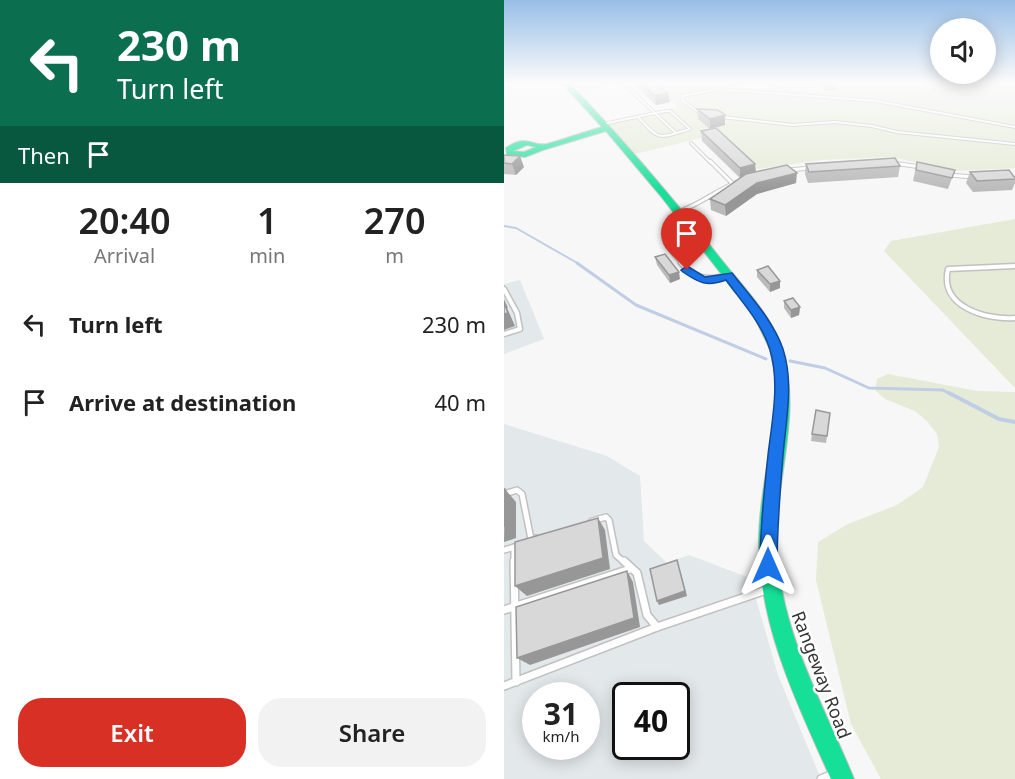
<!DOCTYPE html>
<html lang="en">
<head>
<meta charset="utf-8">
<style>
  body { margin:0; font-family:"Noto Sans",sans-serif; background:#f2f2f2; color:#222; height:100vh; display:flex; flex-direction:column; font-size:22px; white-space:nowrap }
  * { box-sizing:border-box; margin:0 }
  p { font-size:20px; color:#767676 }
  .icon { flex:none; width:33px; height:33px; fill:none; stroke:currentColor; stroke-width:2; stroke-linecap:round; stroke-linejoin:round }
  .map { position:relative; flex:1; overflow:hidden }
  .panel { display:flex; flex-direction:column; background:#fff; width:504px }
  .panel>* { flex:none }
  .banner { background:#0b6e4f; color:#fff; overflow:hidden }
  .controls { position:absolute; left:426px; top:18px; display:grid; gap:12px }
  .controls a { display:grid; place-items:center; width:66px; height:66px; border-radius:50%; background:#fff; box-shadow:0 3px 15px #0003; font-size:30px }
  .speed { position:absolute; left:18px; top:682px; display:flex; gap:12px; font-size:30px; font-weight:700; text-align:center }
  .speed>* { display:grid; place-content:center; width:78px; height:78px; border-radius:50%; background:#fff; box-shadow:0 3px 15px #0003; line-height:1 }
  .speed small { font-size:15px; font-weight:400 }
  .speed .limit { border:3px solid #111; border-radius:9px; background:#fff; color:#111 }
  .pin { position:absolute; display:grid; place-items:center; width:51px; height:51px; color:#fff; margin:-62px -26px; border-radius:50% 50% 50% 0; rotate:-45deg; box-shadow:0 0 6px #0007 }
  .pin .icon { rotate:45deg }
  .me { position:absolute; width:66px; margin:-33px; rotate:0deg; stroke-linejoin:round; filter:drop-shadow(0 0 4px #0008) }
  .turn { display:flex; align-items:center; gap:21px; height:126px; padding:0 18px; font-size:27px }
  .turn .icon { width:78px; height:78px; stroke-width:2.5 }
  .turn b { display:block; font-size:42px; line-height:51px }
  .then { display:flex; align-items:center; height:57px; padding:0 18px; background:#0003; gap:12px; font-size:22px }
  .eta { display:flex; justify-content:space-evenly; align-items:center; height:102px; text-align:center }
  .eta b { font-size:36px; font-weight:600; line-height:42px }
  .action { display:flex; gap:12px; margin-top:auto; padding:12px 18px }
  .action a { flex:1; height:69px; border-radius:24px; background:#d93025; color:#fff; font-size:24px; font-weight:600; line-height:69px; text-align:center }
  .action a+a { background:#f2f2f2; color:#222 }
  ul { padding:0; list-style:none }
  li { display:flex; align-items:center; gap:18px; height:78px; padding:0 18px }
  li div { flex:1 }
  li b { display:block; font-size:22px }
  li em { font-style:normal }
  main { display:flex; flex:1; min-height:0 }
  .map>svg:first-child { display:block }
  .built { fill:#e3e8ea; fill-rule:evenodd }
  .green { fill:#e5ebd7 }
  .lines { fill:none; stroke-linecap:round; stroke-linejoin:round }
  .stream-far2 { stroke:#c0cee5; stroke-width:2 }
  .stream-far1 { stroke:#c0cee5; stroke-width:3 }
  .stream { stroke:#c0cee5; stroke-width:4 }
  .lane-far4-casing { stroke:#c1c1c1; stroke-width:4 }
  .lane-far3-casing { stroke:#c1c1c1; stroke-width:5 }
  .lane-far2-casing { stroke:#c1c1c1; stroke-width:7 }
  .lane-far1-casing { stroke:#c1c1c1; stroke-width:8 }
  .lane-casing { stroke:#c1c1c1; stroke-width:10 }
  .fast-casing { stroke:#c1c1c1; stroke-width:2 }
  .lane-far4 { stroke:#fefefe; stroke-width:2 }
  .lane-far3 { stroke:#fefefe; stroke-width:3 }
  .lane-far2 { stroke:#fefefe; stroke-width:4 }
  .lane-far1 { stroke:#fefefe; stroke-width:5 }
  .lane { stroke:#fefefe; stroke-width:7 }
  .fast { fill:#16e098; fill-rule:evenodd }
  .wall { fill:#bababa }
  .shaded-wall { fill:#979797 }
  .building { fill:#d8d8d8; stroke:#979797; stroke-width:1.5 }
  .route { fill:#1a73e8; stroke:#114b97; stroke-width:1.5 }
  .labels { text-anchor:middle; stroke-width:5; stroke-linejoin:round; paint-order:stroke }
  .street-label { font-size:18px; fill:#353536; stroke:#fff }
</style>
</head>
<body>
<main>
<section class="panel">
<div class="banner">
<div class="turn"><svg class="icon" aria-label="left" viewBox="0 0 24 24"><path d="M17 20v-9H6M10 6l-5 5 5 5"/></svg><div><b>230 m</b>Turn left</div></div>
<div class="then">Then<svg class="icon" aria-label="arrive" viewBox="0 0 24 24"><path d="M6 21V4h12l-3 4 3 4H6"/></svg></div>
</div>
<div class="eta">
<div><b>20:40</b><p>Arrival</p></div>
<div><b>1</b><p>min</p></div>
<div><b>270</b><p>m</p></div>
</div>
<ul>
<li><svg class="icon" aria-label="left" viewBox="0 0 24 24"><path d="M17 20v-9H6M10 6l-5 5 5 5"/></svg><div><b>Turn left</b></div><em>230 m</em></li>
<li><svg class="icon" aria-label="arrive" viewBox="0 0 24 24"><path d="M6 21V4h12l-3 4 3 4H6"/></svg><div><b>Arrive at destination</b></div><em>40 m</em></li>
</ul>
<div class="action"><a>Exit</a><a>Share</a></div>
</section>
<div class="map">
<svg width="511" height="779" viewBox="0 0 511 779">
  <rect width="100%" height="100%" fill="#f7f7f7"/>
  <g class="built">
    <polygon points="16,280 40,339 0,354 0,284"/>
    <path d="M 0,424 L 103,456 L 136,476 L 140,541 L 163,563 L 185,555 L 246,578 L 274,675 L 317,779 L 0,779 ZM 32,696 L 82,696 L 82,747 L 32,747 ZM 122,696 L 172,696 L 172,747 L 122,747 Z"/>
  </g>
  <g class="green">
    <polygon points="338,83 511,83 511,168 452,171 387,157 318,160 254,169 214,134 131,154 101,123 174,107 156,89 162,84 320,92 334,92"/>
    <polygon points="511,219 511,388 380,251 387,241"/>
    <polygon points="384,374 473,391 511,392 511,779 377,779 347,724 312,580 314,542 344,524 393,505 419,487 435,447 433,434 423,421 411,411 381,399 371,390 373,379"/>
  </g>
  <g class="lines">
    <polyline class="stream-far2" points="0,226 12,228 75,264"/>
    <g class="stream-far1">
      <polyline points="73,263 132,305 262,359"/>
      <polyline points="286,361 321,368 365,388 439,390 448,395"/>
    </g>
    <polyline class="stream" points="445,393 495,419 511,422"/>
    <defs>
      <g id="lane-far4">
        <polyline points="119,83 172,133"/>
        <polyline points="266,83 279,86 310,86"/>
        <polyline points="68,90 100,83"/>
        <polyline points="197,114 179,101 178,96 214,89 372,101 511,127"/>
        <polyline points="217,117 289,125 331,122 368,126 393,132 511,144"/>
        <path d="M 99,124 L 161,111 L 166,111 L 186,129 C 154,138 157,142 134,117"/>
        <polyline points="187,143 207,163"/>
      </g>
      <g id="lane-far3">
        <polyline points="206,161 229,184"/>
        <polyline points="389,163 417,167"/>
        <polyline points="285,170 306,168"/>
        <polyline points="445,175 469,177"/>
        <path d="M 174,212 C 197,204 211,191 233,182"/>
        <path d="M 178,264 L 167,251 C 173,240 182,238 194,236"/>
      </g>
      <g id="lane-far2">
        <path d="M 177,263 C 191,279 203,281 223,275"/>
        <path d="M 511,266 L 444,269 C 435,307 482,320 511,318"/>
        <polyline points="0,289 13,313 16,329 0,334"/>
      </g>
      <g id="lane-far1">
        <polyline points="0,494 13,490 18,494 27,539 32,538"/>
        <polyline points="88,521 102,517 105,520 112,555 121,563"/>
        <polyline points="10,547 10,563"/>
        <polyline points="0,550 11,547"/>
      </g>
      <g id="lane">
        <polyline points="10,561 12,682"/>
        <polyline points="120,561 133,573 143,615 153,627"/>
        <polyline points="0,610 126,569"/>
        <polyline points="0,686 153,627 265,589"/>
        <polyline points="317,779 331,773"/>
      </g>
      <path id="fast" d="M 58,83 L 65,83 C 119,139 168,197 216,258 C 238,286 265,312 277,347 C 300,413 269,482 273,549 C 277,634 319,703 350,779 L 327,779 C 294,705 257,631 255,548 C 254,498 269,448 272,398 L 271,373 L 266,349 L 250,316 L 156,195 L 102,131 L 39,150 L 21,157 L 3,155 L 2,148 C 23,133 28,147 43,144 C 61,139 80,132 98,127 ZM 23,145 L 32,147 L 20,152 L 9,151 Z"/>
    </defs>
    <use href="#lane-far4" class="lane-far4-casing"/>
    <use href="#lane-far3" class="lane-far3-casing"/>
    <use href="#lane-far2" class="lane-far2-casing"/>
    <use href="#lane-far1" class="lane-far1-casing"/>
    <use href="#lane" class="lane-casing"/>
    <use href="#fast" class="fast-casing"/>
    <use href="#lane-far4" class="lane-far4"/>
    <use href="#lane-far3" class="lane-far3"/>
    <use href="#lane-far2" class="lane-far2"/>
    <use href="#lane-far1" class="lane-far1"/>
    <use href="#lane" class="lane"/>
    <use href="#fast" class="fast"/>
  </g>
  <g class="wall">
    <polygon points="133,83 153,83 166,102 152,105 134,88"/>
    <polygon points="204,83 234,83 233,86"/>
    <polygon points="317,83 334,83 333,91 320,91"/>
    <polygon points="193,109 221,115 221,125 206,129 194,119"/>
    <polygon points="197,131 251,164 252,172 292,183 253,194 222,216 207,210 206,199 236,178 198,141"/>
    <polygon points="0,155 20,167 12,175 0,174"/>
    <polygon points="413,162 451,170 444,189 409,181"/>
    <polygon points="302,164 396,166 394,177 304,183 301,174"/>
    <polygon points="466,172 511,178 511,183 508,190 469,192 462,183"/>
    <polygon points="151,257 176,279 166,283 153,265"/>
    <polygon points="253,270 276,281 276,288 266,292 253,277"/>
    <polygon points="280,301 296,307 295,315 287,318 280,308"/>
    <polygon points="326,413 322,443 307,441 308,434"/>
  </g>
  <g class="shaded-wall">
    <polygon points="164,93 166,102 152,105 151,96"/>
    <polygon points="221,115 221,125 206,129 206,119"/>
    <polygon points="16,156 20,167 12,175 8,164"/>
    <polygon points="251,164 252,174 236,178 236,168"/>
    <polygon points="293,173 292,183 253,194 222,216 221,205 253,183"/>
    <polygon points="175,272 176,279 166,283 165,275"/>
    <polygon points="276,281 276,288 266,292 266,284"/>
    <polygon points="0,299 4,308 3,308 11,326 0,330"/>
    <polygon points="296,307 295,315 287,318 287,310"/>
    <polygon points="1,489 12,502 12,538 0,542"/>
    <polygon points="94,518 101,530 106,569 23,596 11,586"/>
    <polygon points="173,560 183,596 155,605 153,601"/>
    <polygon points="123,571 129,582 136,627 26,665 13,658"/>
  </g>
  <g class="building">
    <polygon points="137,83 153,83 164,93 151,96"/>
    <polygon points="193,109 214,110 221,115 206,119"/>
    <polygon points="212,128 251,164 236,168 197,131"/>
    <polygon points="0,155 16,156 8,164 0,163"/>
    <polygon points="391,158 396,166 305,172 302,164"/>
    <polygon points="413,162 451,170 448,178 412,170"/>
    <polygon points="283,165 293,173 253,183 221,205 206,199 242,174"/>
    <polygon points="505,170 511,178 511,179 473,181 466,172"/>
    <polygon points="161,254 175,272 165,275 151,257"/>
    <polygon points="264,266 276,281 266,284 253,270"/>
    <polygon points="289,298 296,307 287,310 280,301"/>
    <polygon points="0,303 4,313 0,314"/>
    <polygon points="312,410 326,413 323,436 308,434"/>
    <rect x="0" y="489" width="1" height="37"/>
    <polygon points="94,518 99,558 11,586 11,542"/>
    <polygon points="173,560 181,591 153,601 146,569"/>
    <polygon points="123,571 130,618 13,658 12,607"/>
  </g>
  <linearGradient id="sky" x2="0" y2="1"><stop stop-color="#98bee7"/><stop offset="0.43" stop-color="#fbfbfb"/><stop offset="1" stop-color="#fbfbfb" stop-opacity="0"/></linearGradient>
  <rect width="511" height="192" fill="url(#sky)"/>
  <path class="route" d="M 183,266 L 201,277 L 228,273 C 246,296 269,320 279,349 C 290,383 282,420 279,455 C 276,492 273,528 273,566 L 271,572 L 264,574 L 258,572 L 256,566 C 256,528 260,492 264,455 C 268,421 276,383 266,350 C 258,323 237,301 222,280 C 203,287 195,283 179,272 L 177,270 Z"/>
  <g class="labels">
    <g class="street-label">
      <text transform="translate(317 675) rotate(69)" y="6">Rangeway Road</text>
    </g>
  </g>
</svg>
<div class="controls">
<a><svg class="icon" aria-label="sound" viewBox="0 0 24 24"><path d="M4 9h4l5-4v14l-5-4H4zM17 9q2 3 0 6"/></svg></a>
</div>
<div class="speed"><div>31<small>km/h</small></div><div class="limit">40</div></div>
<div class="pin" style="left:183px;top:270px;background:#d93025"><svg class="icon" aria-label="arrive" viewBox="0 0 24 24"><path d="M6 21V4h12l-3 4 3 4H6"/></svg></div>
<svg class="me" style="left:264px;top:566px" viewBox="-20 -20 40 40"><path d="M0-17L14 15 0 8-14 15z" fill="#1a73e8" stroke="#fff" stroke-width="4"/></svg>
</div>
</main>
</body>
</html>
